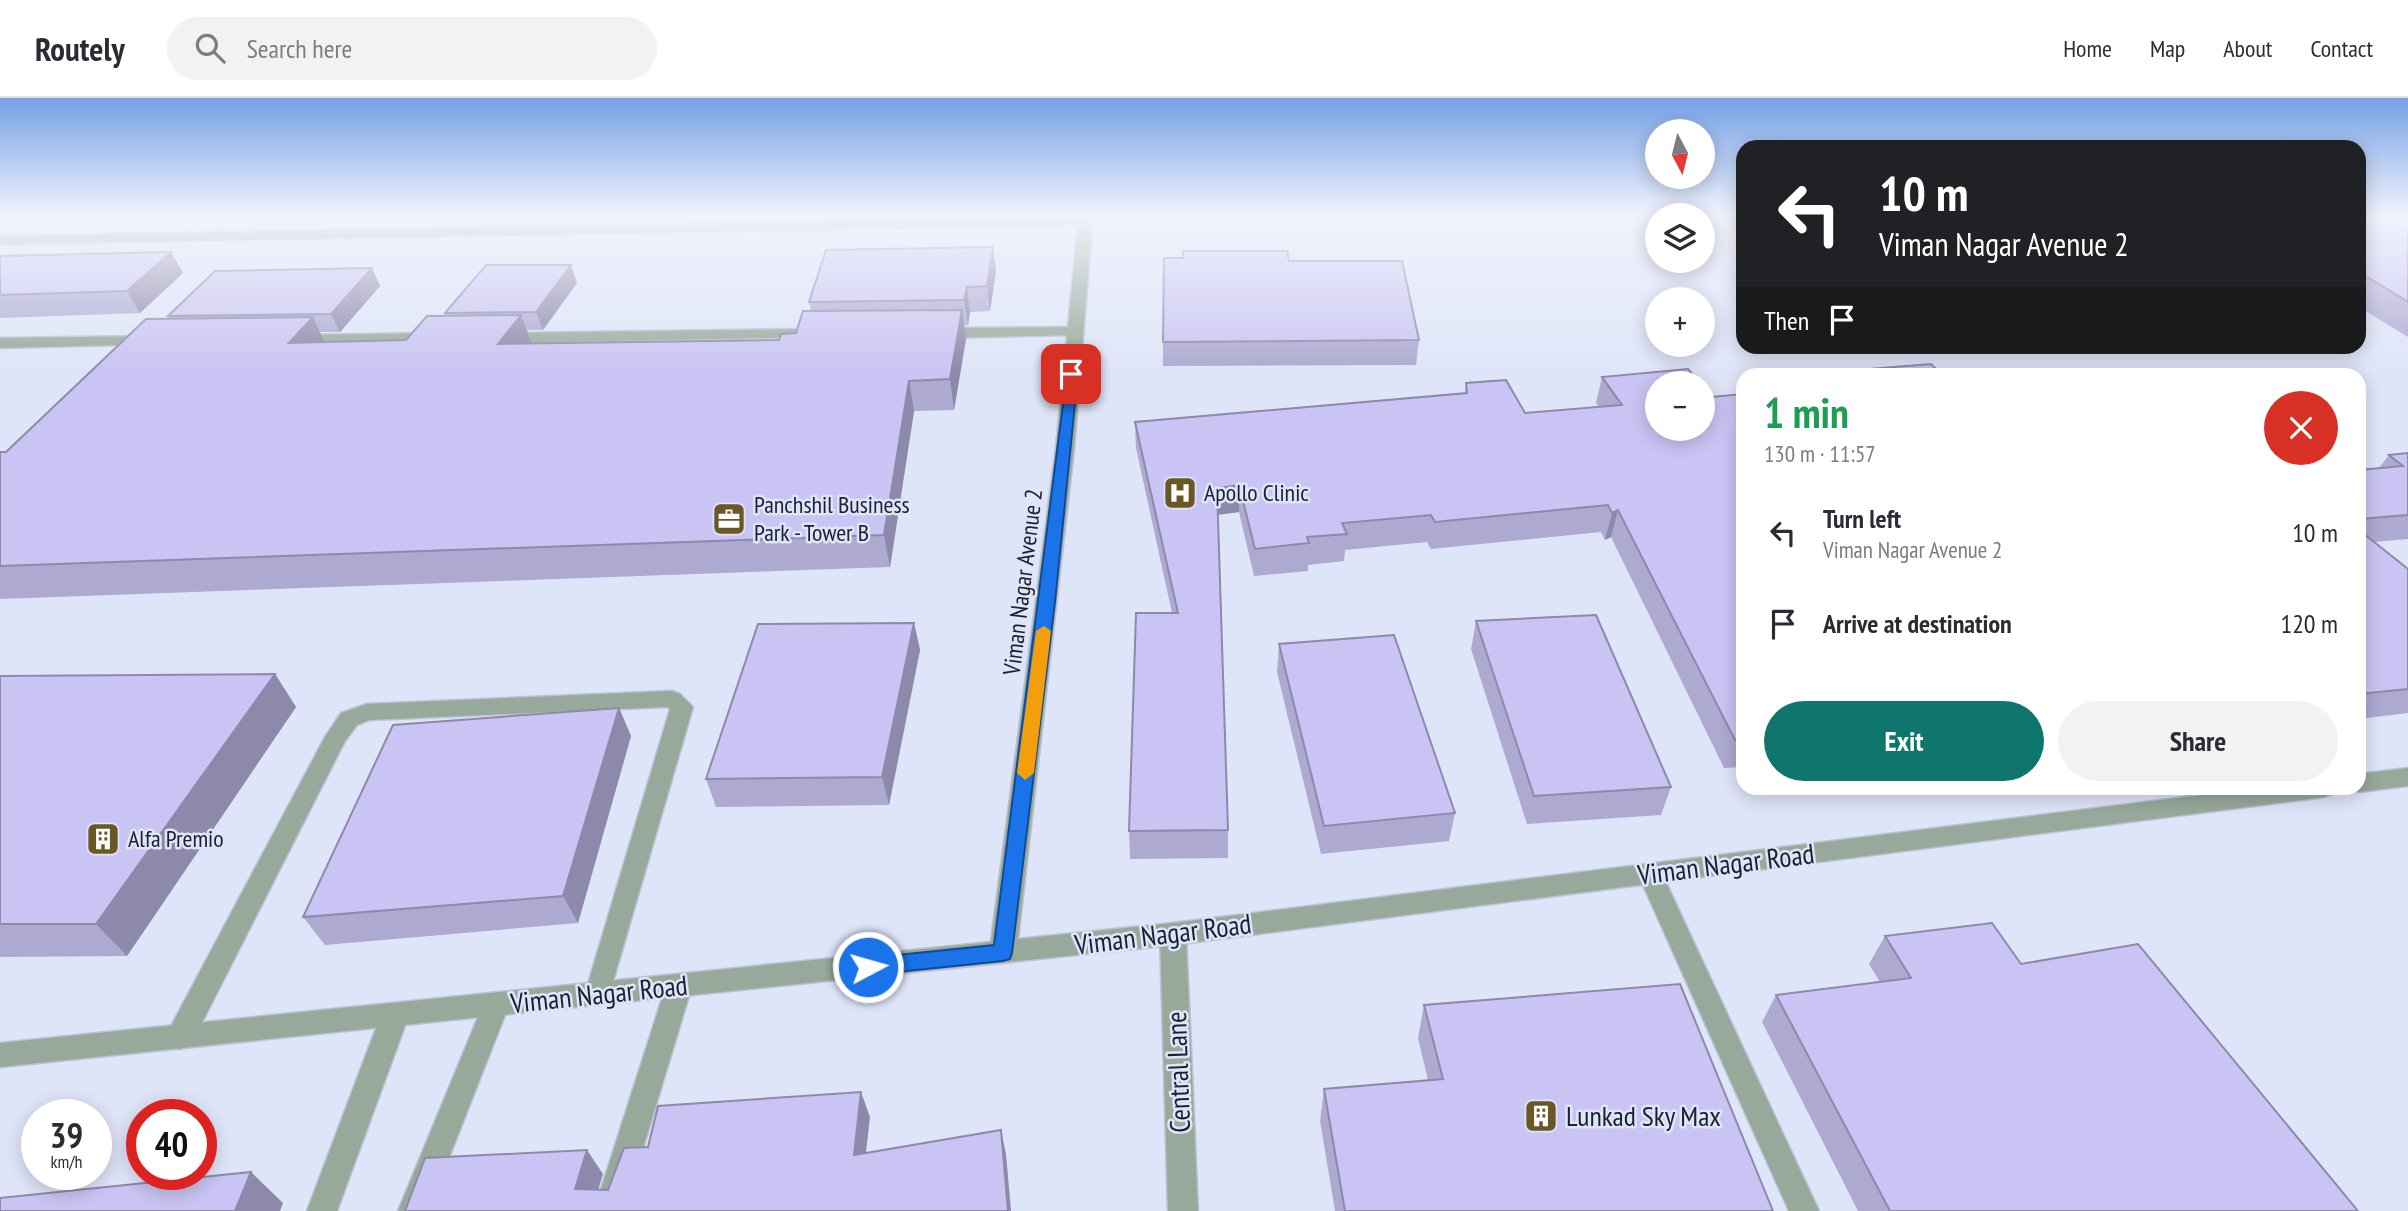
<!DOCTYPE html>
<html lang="en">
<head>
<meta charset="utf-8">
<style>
  body { margin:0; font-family:"PT Sans Narrow",sans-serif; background:#f2f2f3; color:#2b2b33; height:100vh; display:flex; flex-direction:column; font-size:26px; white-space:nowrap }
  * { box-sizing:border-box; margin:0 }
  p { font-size:23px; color:#7c7c81 }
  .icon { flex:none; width:38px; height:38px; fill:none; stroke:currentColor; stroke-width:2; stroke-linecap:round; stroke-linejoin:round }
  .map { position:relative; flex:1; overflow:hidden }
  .drawer { position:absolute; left:1736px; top:270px; width:630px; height:427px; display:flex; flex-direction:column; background:#fff; border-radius:21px; box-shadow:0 4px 18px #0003 }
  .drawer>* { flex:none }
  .top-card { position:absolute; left:1736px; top:42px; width:630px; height:214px; border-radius:21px; box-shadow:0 4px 18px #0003; background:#202124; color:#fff; overflow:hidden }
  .needle { width:46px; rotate:173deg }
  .tools { position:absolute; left:1645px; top:21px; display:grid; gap:14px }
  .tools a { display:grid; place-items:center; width:70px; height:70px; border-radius:50%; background:#fff; box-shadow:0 4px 18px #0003; font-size:35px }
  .speed { position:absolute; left:21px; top:1001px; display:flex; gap:14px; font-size:35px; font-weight:700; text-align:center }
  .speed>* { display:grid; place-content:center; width:91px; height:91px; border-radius:50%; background:#fff; box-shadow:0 4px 18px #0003; line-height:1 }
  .speed small { font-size:18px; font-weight:400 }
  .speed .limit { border:10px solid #d22; background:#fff; color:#111 }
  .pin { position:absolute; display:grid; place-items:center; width:60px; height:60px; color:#fff; margin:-30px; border-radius:14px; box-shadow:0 4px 10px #0006 }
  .me { position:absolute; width:77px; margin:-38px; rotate:84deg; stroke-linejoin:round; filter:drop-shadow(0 0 5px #0008) }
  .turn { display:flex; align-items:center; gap:24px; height:147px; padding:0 28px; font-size:32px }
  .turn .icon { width:91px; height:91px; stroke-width:2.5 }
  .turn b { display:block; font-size:49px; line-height:60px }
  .then { display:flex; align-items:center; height:66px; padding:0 28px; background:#0003; gap:14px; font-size:26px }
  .round { display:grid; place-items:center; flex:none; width:74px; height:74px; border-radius:37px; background:#f2f2f3 }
  .overview { display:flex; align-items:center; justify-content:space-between; height:119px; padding:0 28px }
  h1 { font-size:42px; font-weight:800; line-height:52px; color:#1e9e55 }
  .button { display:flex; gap:14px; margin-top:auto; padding:14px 28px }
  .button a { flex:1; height:80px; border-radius:42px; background:#0f766e; color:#fff; font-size:28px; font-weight:800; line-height:80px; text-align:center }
  .button a+a { background:#f2f2f3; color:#2b2b33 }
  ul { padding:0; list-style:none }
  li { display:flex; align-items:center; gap:21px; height:91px; padding:0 28px }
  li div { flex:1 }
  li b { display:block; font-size:26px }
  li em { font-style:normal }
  header { display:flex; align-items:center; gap:42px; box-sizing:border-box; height:98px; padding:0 35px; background:#fff; border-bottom:2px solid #e1e1e2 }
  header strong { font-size:33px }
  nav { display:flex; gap:38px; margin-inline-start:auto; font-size:24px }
  .search { width:490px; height:63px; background:#f2f2f3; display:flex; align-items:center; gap:18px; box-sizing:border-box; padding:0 24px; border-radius:38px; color:#7c7c81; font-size:26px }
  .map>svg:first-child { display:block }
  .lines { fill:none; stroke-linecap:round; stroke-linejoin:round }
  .minor-casing { stroke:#bcc2d4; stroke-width:3 }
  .tertiary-casing { stroke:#bcc2d4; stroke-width:3 }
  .minor { fill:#97a99a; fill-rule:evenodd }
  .tertiary { fill:#97a99a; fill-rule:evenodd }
  .wall { fill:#ada9d1 }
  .shaded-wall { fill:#8d89aa }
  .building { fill:#c9c4f3; stroke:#8d89aa; stroke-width:2 }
  .route { fill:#1a73e8; stroke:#114b97; stroke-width:2 }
  .slow { fill:#f59e0b }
  .labels { text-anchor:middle; stroke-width:5; stroke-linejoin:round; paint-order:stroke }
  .poi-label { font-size:24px; fill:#1b2031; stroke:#dfe5f8; text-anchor:start }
  .street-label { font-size:24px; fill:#1b2031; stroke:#dfe5f8 }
  .near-street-label { font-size:28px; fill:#1b2031; stroke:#dfe5f8 }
  .near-poi-label { font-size:28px; fill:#1b2031; stroke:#dfe5f8; text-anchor:start }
</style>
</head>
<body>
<header>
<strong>Routely</strong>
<div class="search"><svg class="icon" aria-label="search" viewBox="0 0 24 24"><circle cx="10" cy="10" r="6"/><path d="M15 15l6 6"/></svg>Search here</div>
<nav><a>Home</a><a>Map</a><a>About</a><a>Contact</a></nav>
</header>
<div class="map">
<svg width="2408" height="1113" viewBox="0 0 2408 1113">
  <rect width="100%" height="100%" fill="#dfe5f8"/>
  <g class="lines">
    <defs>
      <g id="minor">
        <polygon points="1074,229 1080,231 1080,237 936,240 928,235 936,230"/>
        <polygon points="810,231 816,233 816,239 502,245 494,240 502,235"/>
        <polygon points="435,235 441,237 441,243 296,247 288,242 296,237"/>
        <polygon points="152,238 160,243 158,246 0,250 0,240"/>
        <polygon points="672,593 680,596 693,609 607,904 598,908 589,904 585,896 670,611 667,609 369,622 357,627 345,643 190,948 180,951 170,948 166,939 170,930 325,639 341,615 367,606"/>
        <polygon points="1650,766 1659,769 1662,776 1819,1113 1789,1113 1638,776 1641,769"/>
        <polygon points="1173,825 1182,828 1186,836 1198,1113 1168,1113 1160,836 1164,828"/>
        <polygon points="679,877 688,880 692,888 624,1113 594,1113 666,888 670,880"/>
        <polygon points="496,895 506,899 509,907 428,1113 398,1113 483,907 486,899"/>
        <polygon points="395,905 405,909 409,917 337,1113 307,1113 381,917 385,909"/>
      </g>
      <g id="tertiary">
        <polygon points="1093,118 1074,350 1018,841 1173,825 2258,690 2336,690 2332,696 2324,699 1173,847 0,969 0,945 991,844 1056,350 1078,127 0,146 0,138"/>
        <polygon points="2408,670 2408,688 2359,694 2350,690 2359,690 2359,676"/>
      </g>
    </defs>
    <use href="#minor" class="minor-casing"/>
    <use href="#tertiary" class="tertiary-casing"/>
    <use href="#minor" class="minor"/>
    <use href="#tertiary" class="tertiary"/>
  </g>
  <g class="wall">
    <polygon points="2359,118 2408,118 2408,239 2359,209"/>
    <polygon points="171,154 183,175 140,215 0,220 0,158"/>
    <polygon points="1289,163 1419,242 1416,267 1163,268 1163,244"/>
    <polygon points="996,173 990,213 970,214 968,227 964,228 966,241 954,312 914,313 890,469 0,501 0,354 6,354 170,221 168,218 380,188 340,234 320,234 325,244 406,242 446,218 445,215 577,185 543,232 527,232 532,245 779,242 796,235 811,213 809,204"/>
    <polygon points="1602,279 1711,299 1743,296 1743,669 1724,670 1611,439 1605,442 1601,434 1431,451 1427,444 1345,452 1344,463 1308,467 1308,473 1254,478 1239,414 1218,417 1228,732 1228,760 1130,761 1129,733 1172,515 1136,350 1135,324 1465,295 1466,285 1525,315 1599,309 1596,305"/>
    <polygon points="2408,355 2408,441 2374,444 2408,471 2408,615 2359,621 2359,372 2379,370 2389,357"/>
    <polygon points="1476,523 1671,689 1661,717 1527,726 1471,551"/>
    <polygon points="914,525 920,552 889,707 716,709 706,681"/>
    <polygon points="1279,546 1455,715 1449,743 1321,756 1277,574"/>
    <polygon points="275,576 296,609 127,858 0,859 0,578"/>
    <polygon points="619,610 631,638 578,825 325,847 303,819"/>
    <polygon points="1885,838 2021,866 2358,1113 1858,1113 1762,924 1776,897 1880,884 1869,866"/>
    <polygon points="1424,907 1773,1113 1335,1113 1320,1023 1324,991 1428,982 1418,940"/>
  </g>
  <g class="shaded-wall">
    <polygon points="993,149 996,173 990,213 987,188"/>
    <polygon points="171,154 183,175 140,215 127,193"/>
    <polygon points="571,167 577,185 543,232 536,214"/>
    <polygon points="372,170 380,188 340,234 331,216"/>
    <polygon points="967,189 970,214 968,227 964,202"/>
    <polygon points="962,212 966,241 954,312 950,281"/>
    <polygon points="521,217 532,246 498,246"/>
    <polygon points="313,219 327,249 289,245"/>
    <polygon points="909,283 914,313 890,469 884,437"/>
    <polygon points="1239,387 1239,414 1216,417 1217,390"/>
    <polygon points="1618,412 1611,439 1605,442 1612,415"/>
    <polygon points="914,525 920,552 889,707 882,679"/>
    <polygon points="275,576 296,609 127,858 96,826"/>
    <polygon points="619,610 631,638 578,825 563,798"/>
    <polygon points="861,994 870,1019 863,1081 854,1057"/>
    <polygon points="1001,1032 1006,1056 1011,1113 1008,1113"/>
    <polygon points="587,1052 603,1076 592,1113 575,1091"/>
    <polygon points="251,1074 283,1105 280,1113 235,1113"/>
  </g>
  <g class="building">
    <polygon points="2359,118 2408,118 2408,204 2359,174"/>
    <polygon points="993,149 987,188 967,189 964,202 809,204 826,152"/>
    <polygon points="1183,153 1287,153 1289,163 1402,163 1419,242 1163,244 1164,160 1183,160"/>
    <polygon points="171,154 127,193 0,197 0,158"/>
    <polygon points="486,167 571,167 536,214 445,215"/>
    <polygon points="372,170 331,216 168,218 215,173"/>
    <polygon points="962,212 950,281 909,283 884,437 0,468 0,354 6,354 146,221 313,219 289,245 406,242 427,218 521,217 498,246 779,242 781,236 796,235 803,213"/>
    <polygon points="1931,266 1941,276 1820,276 1819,275"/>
    <polygon points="1688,271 1700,285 1657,285 1657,331 1703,331 1703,289 1711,299 1743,296 1743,642 1735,642 1618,412 1612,415 1608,407 1435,424 1431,417 1342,425 1347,436 1307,439 1309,445 1255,451 1239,387 1217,390 1228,732 1129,733 1136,515 1178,515 1135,324 1467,295 1466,285 1506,282 1525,315 1622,307 1602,279"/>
    <polygon points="2408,355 2408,417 2359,421 2359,372 2403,368 2389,357"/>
    <polygon points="2359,432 2408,471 2408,591 2359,596"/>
    <polygon points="1596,517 1671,689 1534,698 1476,523"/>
    <polygon points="914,525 882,679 706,681 758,526"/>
    <polygon points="1394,537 1455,715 1324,728 1279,546"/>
    <polygon points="275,576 96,826 0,826 0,578"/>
    <polygon points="619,610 563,798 303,819 393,627"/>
    <polygon points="1992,825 2021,866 2138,846 2358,1113 1890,1113 1776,897 1911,880 1885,838"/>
    <polygon points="1680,886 1773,1113 1345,1113 1324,991 1443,981 1424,907"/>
    <polygon points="861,994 854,1057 1001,1032 1008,1113 405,1113 425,1060 587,1052 575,1091 608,1092 624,1050 648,1049 658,1008"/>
    <polygon points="251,1074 235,1113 0,1113 0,1100"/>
  </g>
  <linearGradient id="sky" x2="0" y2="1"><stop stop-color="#75a0e6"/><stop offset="0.43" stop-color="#f1f3fc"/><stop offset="1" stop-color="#f1f3fc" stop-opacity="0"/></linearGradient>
  <rect width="2408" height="274" fill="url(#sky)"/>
  <polygon class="route" points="1067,274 1078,276 1055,504 1012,855 1010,861 1003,863 868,877 861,875 858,869 861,863 868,860 994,847"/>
  <polygon class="slow" points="1044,528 1051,533 1034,675 1025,682 1017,675 1036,533"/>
  <defs>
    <symbol id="hospital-square" viewBox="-11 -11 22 22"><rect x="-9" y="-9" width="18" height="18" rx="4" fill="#695826" stroke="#dfe5f8"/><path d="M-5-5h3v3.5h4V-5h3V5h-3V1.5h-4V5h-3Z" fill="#fff"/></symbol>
    <symbol id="office-square" viewBox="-11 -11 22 22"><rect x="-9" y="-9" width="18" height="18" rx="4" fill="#695826" stroke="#dfe5f8"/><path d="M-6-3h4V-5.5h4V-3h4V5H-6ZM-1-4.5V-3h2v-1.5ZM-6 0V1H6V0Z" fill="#fff"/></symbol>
    <symbol id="building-square" viewBox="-11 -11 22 22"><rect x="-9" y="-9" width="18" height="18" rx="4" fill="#695826" stroke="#dfe5f8"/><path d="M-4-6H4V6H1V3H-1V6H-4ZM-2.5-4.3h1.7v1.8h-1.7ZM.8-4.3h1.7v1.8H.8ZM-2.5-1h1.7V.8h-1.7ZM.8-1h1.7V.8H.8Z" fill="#fff"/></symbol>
  </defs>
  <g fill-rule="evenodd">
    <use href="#hospital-square" x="1161" y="376" width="38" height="38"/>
    <use href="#office-square" x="710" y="402" width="38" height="38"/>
    <use href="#building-square" x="84" y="722" width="38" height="38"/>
    <use href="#building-square" x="1522" y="999" width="38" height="38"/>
  </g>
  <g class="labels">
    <g class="poi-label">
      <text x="1204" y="403">Apollo Clinic</text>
      <text x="754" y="415">Panchshil Business<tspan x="754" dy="28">Park - Tower B</tspan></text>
      <text x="128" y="749">Alfa Premio</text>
    </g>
    <g class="street-label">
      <text transform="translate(1023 484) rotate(-83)" y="8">Viman Nagar Avenue 2</text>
    </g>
    <g class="near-street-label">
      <text transform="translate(1726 766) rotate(-7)" y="10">Viman Nagar Road</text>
      <text transform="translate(1163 836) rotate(-7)" y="10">Viman Nagar Road</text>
      <text transform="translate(599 896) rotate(-6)" y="10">Viman Nagar Road</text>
      <text transform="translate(1178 974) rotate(-92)" y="10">Central Lane</text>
    </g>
    <g class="near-poi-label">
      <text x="1566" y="1028">Lunkad Sky Max</text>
    </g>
  </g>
</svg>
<div class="tools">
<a><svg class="needle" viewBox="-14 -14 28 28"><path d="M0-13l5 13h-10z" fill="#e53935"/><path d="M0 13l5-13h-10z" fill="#7c7c81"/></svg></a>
<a><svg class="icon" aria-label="layers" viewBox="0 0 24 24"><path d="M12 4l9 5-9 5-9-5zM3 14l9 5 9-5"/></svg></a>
<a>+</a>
<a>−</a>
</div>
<div class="speed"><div>39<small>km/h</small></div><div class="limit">40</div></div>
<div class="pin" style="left:1071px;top:276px;background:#d93025"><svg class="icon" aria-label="arrive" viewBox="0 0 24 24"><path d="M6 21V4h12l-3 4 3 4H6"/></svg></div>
<svg class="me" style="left:868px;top:869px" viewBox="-20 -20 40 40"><circle r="17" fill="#1a73e8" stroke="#fff" stroke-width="3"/><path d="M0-11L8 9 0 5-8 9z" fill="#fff"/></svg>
<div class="top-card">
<div class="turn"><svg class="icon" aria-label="left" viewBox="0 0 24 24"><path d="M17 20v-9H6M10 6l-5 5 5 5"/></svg><div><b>10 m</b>Viman Nagar Avenue 2</div></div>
<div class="then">Then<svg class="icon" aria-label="arrive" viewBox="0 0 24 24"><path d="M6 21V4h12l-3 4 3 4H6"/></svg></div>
</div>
<section class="drawer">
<div class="overview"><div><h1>1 min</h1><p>130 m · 11:57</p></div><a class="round" style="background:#d93025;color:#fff"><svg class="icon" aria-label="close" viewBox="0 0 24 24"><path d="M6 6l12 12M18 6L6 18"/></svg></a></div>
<ul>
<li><svg class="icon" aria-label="left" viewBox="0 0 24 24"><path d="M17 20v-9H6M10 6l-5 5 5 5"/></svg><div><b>Turn left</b><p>Viman Nagar Avenue 2</p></div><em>10 m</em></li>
<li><svg class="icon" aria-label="arrive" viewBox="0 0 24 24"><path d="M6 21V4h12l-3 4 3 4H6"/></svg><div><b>Arrive at destination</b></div><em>120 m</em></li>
</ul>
<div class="button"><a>Exit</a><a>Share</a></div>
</section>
</div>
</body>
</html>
